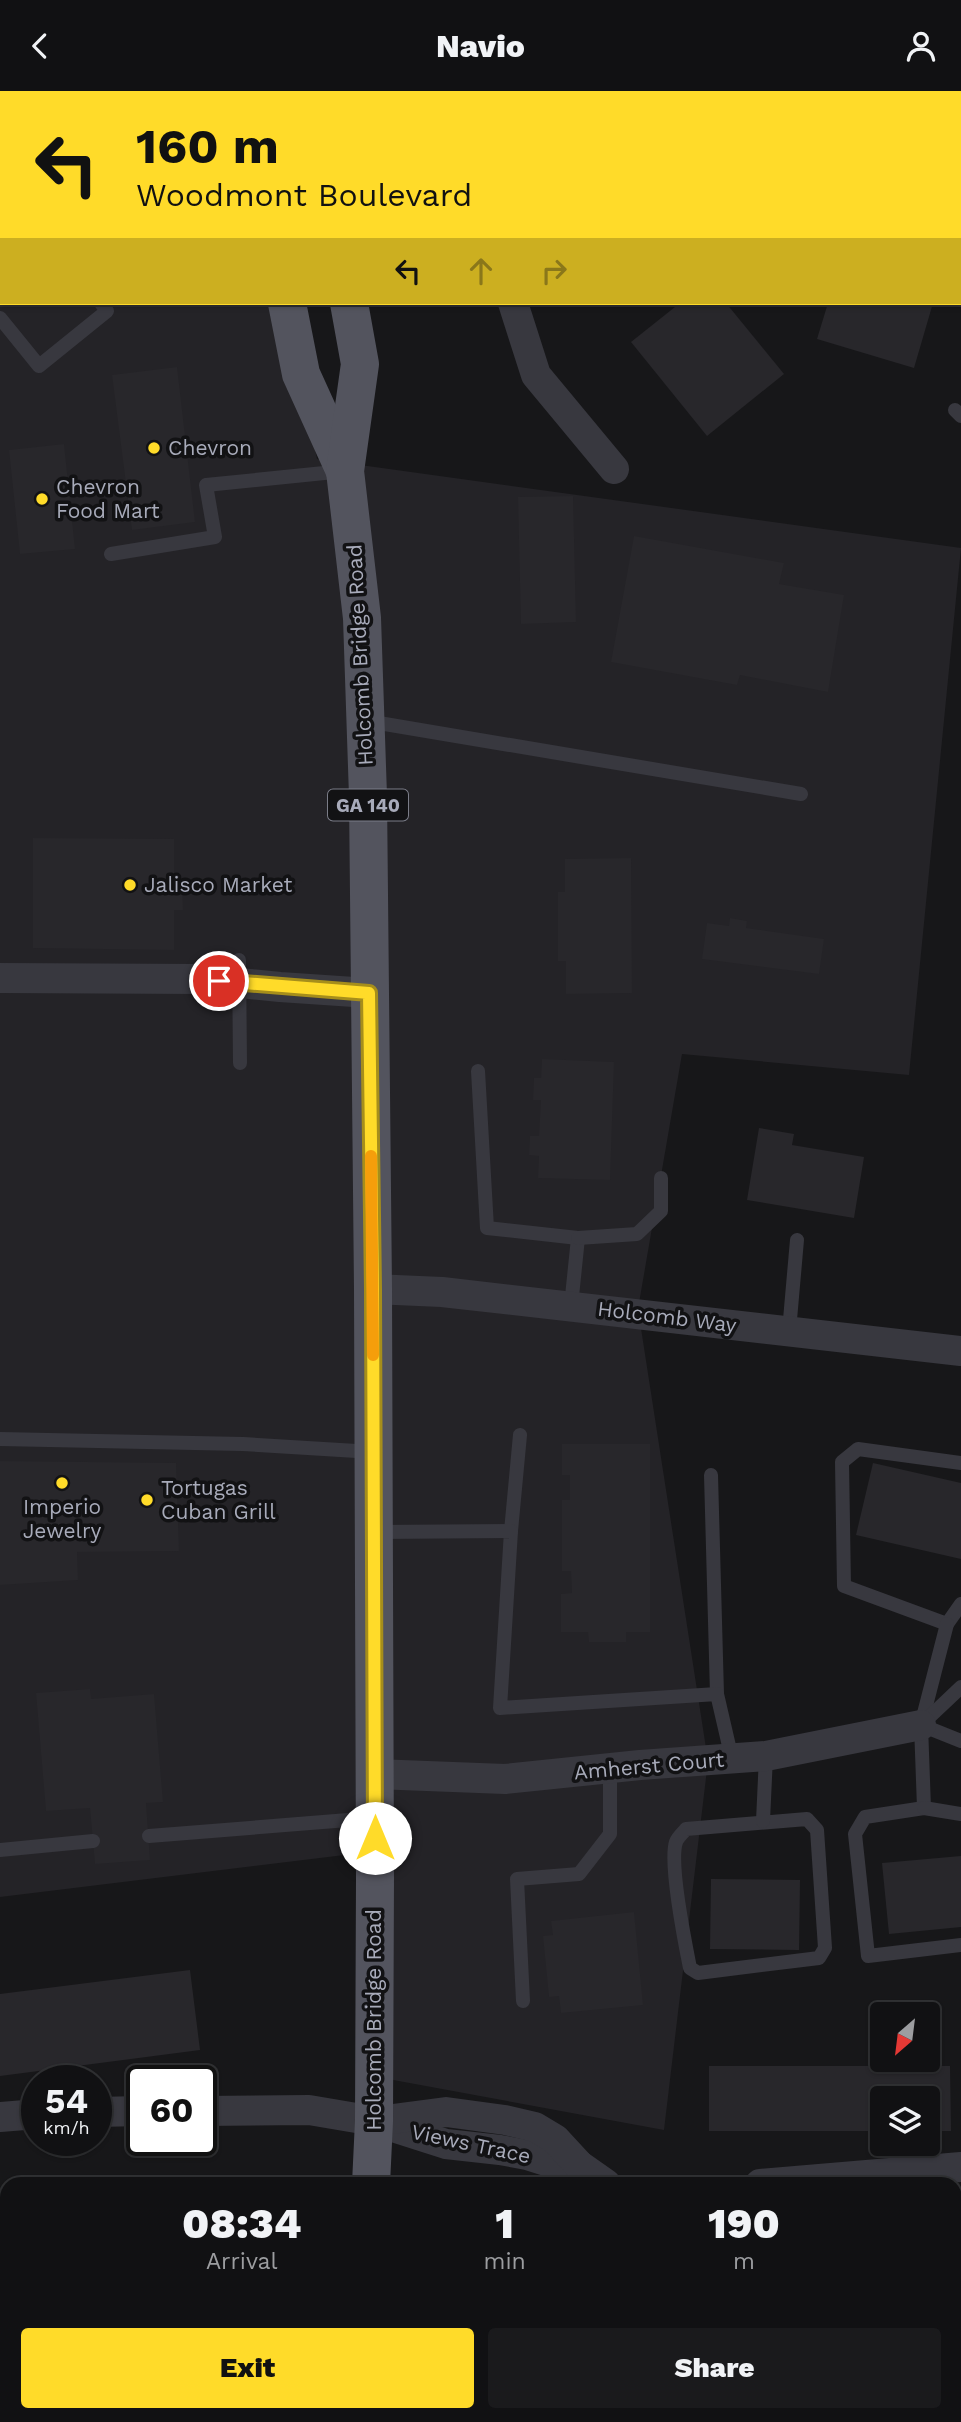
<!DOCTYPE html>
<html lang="en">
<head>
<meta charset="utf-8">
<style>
  body { margin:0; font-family:"Work Sans",sans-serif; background:#1a1a1c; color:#f1f3f6; height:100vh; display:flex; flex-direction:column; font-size:26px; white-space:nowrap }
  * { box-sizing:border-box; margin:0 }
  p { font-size:23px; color:#9c9da0 }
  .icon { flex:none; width:38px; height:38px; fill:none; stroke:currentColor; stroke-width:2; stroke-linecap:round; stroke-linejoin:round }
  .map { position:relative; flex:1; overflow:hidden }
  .sheet { position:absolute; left:0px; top:2086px; width:962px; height:245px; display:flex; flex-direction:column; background:#111113; border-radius:21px 21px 0 0; box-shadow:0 2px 5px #0004,0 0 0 2px #303133 }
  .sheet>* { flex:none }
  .hud { position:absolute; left:0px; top:0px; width:962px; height:214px; box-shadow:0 2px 5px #0004,0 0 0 2px #303133; background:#ffdb29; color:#111; overflow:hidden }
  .needle { width:46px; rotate:208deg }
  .controls { position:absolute; left:870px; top:1911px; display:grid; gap:14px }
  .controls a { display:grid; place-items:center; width:70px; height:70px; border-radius:7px; background:#111113; box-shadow:0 2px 5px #0004,0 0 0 2px #303133; font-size:35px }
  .speed { position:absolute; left:21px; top:1974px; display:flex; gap:14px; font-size:35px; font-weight:700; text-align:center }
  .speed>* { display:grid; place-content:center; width:91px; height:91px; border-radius:50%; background:#111113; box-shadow:0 2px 5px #0004,0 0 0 2px #303133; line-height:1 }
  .speed small { font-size:18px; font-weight:400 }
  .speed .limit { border:4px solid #111; border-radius:10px; background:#fff; color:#111 }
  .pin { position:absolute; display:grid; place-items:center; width:60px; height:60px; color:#fff; margin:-30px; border:4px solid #fff; border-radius:50%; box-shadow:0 2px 7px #0007 }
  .me { position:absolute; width:77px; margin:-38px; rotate:0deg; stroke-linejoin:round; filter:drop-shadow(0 0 5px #0008) }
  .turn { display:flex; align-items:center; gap:24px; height:147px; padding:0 21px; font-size:32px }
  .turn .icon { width:91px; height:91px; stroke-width:2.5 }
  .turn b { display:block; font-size:49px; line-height:60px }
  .lanes { display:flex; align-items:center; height:66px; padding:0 21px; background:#0003; justify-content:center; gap:35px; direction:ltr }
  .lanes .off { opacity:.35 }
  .eta { display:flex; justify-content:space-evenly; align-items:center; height:119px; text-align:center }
  .eta b { font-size:42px; font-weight:800; line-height:49px }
  .primary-button { display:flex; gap:14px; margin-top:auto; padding:14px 21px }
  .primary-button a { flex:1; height:80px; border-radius:7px; background:#ffdb29; color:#111; font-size:28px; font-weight:800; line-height:80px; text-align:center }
  .primary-button a+a { background:#1a1a1c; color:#f1f3f6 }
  header { display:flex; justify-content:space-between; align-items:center; height:91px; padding:0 21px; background:#111113; font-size:32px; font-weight:800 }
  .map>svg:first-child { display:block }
  .built { fill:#242327 }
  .building { fill:#28272b }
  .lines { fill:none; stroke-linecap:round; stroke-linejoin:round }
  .service { stroke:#38383f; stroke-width:14 }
  .minor { stroke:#38383f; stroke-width:30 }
  .tertiary { stroke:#38383f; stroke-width:37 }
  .primary { stroke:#53545e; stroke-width:38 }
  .route-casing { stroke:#a68e1b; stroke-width:18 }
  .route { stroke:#ffdb29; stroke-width:12 }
  .slow { stroke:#f59e0b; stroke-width:12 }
  .poi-dot { fill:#ffdb29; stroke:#121214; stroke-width:2.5 }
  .labels { text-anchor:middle; stroke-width:7; stroke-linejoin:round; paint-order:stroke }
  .shield { fill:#121214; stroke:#7b7d88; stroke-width:2 }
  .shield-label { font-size:19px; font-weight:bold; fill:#a8abba }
  .poi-label { font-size:21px; fill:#a8abba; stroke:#121214; text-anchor:start }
  .street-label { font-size:21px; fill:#a8abba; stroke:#121214 }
</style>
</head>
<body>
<header><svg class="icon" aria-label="back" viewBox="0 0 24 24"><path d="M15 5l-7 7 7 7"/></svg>Navio<svg class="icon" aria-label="person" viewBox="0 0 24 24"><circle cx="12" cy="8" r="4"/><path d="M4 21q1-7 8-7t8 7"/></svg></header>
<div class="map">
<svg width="961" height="2331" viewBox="0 0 961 2331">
  <rect width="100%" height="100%" fill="#171719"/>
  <polygon class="built" points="0,0 244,0 244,2 2,2 2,212 286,212 317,368 961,457 909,984 682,963 638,1218 708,1670 664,2039 377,1986 369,1761 0,1806"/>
  <g class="building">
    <polygon points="680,212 726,212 784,283 707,345 631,251"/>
    <polygon points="828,212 933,212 914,277 817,248"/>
    <polygon points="177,276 195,431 132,439 112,284"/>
    <polygon points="64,353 75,458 20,463 9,359"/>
    <polygon points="573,405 576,531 521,533 518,406"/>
    <polygon points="634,445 784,472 779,493 844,504 828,601 740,584 737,594 611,571"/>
    <polygon points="33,747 174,748 174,793 182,793 183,819 174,819 174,859 33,857"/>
    <polygon points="631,767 632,902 566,903 566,870 558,870 558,801 565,801 565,768"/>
    <polygon points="730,827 747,830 746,837 824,848 819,883 702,868 707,832 729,835"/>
    <polygon points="542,968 614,971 610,1089 538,1087 539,1065 529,1064 530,1045 539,1045 541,1009 533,1009 534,987 541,987"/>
    <polygon points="759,1037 794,1043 792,1054 864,1066 854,1127 747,1109"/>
    <polygon points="562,1353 650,1353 650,1541 626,1541 626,1551 589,1551 588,1541 561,1541 561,1503 572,1502 571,1480 562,1480 562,1409 570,1409 570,1384 562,1384"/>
    <polygon points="0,1370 176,1372 179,1460 77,1461 78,1489 0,1494"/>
    <polygon points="873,1372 961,1392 961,1468 856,1444"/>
    <polygon points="90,1598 91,1608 154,1603 163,1711 146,1712 150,1769 95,1773 90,1717 46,1720 36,1602"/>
    <polygon points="961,1765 961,1836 889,1843 882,1772"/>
    <polygon points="711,1788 800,1789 799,1859 710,1858"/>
    <polygon points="634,1821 643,1914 561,1922 559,1905 549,1906 543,1845 553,1844 551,1830"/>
    <polygon points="190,1879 200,1959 0,1985 0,1903"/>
    <polygon points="709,1975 950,1975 951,2040 928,2040 928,2007 882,2007 882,2040 709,2040"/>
    <rect x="956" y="2129" width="5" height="60"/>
    <polygon points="961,2315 961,2331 911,2331 931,2324 956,2324 956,2316"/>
    <polygon points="64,2324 164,2324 162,2331 63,2331"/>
    <polygon points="535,2324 600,2324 598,2331 534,2331"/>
    <polygon points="697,2324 761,2324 759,2331 696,2331"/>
  </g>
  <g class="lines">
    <g class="service">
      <polyline points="0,227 39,275 107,220 101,212"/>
      <polyline points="955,319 961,325"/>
      <polyline points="111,463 215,446 206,394 344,380"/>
      <polyline points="367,630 801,703"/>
      <polyline points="239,869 240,972"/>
      <polyline points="478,980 487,1137 578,1147 571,1215"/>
      <polyline points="578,1147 637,1143 661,1120 661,1087"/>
      <polyline points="789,1240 797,1149"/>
      <polyline points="0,1348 243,1353 373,1361"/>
      <polyline points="961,1372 858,1358 842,1371 844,1495 947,1533 961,1513"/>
      <polyline points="711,1384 717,1603"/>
      <polyline points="511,1440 520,1344"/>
      <polyline points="376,1441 511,1440 500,1617 717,1603 732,1668"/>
      <polyline points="947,1533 921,1634 924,1717 865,1726 855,1743 868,1865 961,1854"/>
      <polyline points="922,1633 961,1596"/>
      <polyline points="921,1634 961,1650"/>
      <polyline points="924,1717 961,1723"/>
      <path d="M 807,1728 L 817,1739 L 825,1857 L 819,1867 L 698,1882 L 690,1877 C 685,1852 669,1772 676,1751 C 678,1746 683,1742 686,1738 Z"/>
      <polyline points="763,1730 766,1665"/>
      <polyline points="149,1745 373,1727"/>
      <polyline points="0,1759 93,1750"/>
      <polyline points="523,1910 517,1788 579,1783 610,1743 610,1677"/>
    </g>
    <g class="minor">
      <polyline points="468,0 468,2"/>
      <polyline points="513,212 536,284 614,378"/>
      <polyline points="0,887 200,888 280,896 369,902"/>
      <polyline points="373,1198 442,1201 961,1260"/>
      <polyline points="375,1683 505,1688 640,1674 766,1665 921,1634"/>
      <polyline points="201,2020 309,2019 374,2030 446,2053 500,2059 527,2064 549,2071 579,2074"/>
      <polyline points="96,2021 142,2020"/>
      <polyline points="0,2026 37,2023"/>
      <polyline points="385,2029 446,2021 505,2029 535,2036 555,2048 579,2074 606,2093"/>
      <polyline points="760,2093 961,2076"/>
      <polyline points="0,2186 7,2187"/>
      <polyline points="636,2331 637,2324"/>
    </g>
    <polyline class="tertiary" points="0,183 2,182"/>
    <g class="primary">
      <polyline points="243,0 243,2"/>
      <polyline points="313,0 314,2"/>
      <polyline points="287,212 301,283 345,380"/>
      <polyline points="349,212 360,273 345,380 362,527 368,705 373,1198 375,1787 374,2030 371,2093"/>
      <polyline points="348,2331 349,2324"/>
    </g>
  </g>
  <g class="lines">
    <defs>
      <polyline id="route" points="219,890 369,902 373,1198 375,1747"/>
    </defs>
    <use href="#route" class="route-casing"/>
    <use href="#route" class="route"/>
    <polyline class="slow" points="371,1065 373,1264"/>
  </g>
  <g class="poi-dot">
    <circle cx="154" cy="357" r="7"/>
    <circle cx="42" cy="408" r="7"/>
    <circle cx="130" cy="794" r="7"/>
    <circle cx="62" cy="1392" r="7"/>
    <circle cx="147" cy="1409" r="7"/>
  </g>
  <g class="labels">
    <rect class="shield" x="328" y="698.5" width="80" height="31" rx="5"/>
    <g class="shield-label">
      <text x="368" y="721">GA 140</text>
    </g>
    <g class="poi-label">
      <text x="168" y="364">Chevron</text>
      <text x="56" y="403">Chevron<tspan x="56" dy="24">Food Mart</tspan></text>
      <text x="144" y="801">Jalisco Market</text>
      <text x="161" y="1404">Tortugas<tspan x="161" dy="24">Cuban Grill</tspan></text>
      <text x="62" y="1423" text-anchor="middle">Imperio<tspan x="62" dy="24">Jewelry</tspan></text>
    </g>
    <g class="street-label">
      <text transform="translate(360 564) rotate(-93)" y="7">Holcomb Bridge Road</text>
      <text transform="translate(667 1226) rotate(7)" y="7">Holcomb Way</text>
      <text transform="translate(649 1675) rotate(-5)" y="7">Amherst Court</text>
      <text transform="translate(374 1929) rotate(-90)" y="7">Holcomb Bridge Road</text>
      <text transform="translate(471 2053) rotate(12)" y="7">Views Trace</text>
    </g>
  </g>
</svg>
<div class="controls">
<a><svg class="needle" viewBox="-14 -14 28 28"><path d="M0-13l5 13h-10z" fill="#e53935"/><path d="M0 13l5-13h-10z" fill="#9c9da0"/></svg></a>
<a><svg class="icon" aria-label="layers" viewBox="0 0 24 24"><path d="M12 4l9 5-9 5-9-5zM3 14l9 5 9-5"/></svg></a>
</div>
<div class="speed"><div>54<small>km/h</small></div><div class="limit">60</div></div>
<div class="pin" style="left:219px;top:890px;background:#d93025"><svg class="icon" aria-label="arrive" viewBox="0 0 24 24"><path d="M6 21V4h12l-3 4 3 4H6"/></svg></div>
<svg class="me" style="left:375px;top:1747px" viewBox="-20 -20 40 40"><circle r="19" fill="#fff"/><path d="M0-13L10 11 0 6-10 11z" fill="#ffdb29"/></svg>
<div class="hud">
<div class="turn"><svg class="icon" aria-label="left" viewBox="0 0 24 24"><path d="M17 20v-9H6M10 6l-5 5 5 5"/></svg><div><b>160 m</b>Woodmont Boulevard</div></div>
<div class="lanes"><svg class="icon" aria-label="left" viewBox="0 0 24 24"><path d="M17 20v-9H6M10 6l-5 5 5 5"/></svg><svg class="icon off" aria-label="ahead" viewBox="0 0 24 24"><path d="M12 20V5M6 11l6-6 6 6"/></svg><svg class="icon off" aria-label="right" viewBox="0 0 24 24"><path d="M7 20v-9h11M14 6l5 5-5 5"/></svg></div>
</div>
<section class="sheet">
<div class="eta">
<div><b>08:34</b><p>Arrival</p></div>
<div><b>1</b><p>min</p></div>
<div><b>190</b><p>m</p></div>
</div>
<div class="primary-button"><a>Exit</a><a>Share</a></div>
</section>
</div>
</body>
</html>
